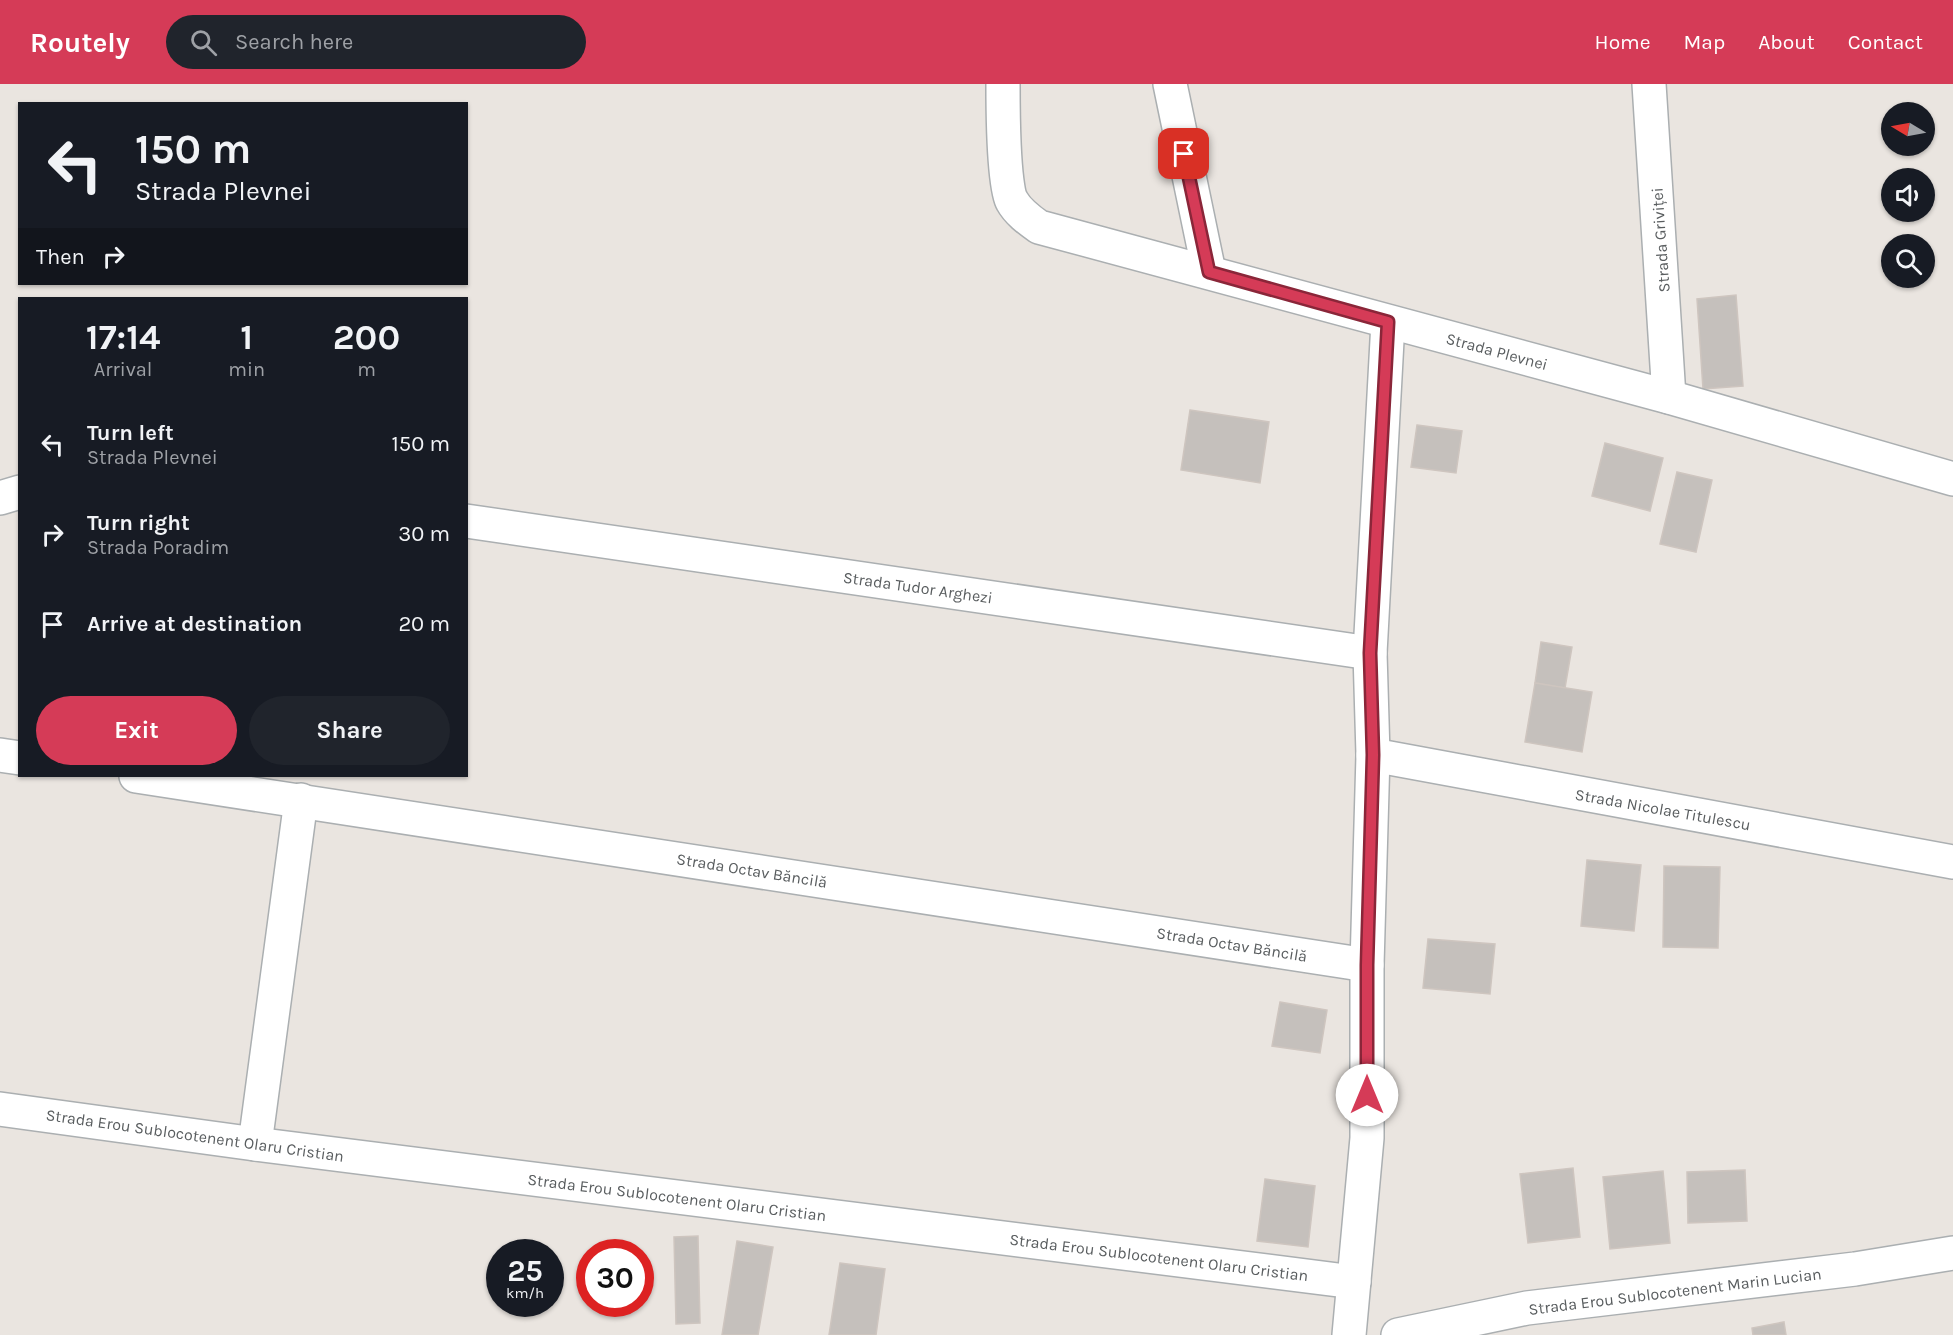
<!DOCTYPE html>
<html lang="en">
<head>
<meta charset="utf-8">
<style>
  body { margin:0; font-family:Karla,sans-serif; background:#20242c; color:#f1f3f6; height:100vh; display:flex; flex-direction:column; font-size:22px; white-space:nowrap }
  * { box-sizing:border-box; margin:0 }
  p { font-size:20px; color:#9ea1a6 }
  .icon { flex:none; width:33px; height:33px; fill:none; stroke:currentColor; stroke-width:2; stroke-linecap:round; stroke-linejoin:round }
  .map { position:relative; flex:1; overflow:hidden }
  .drawer { position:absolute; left:18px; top:213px; width:450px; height:480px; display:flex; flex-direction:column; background:#171b24; border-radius:0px; box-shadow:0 2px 4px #0004 }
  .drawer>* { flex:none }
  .hud { position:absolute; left:18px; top:18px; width:450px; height:183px; border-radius:0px; box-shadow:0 2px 4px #0004; background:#171b24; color:#f1f3f6; overflow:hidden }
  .needle { width:39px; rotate:280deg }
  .controls { position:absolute; left:1881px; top:18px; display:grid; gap:12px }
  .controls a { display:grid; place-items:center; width:54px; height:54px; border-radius:50%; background:#171b24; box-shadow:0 2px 4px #0004; font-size:30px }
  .speed { position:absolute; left:486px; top:1155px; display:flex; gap:12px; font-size:30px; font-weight:700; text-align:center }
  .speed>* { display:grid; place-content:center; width:78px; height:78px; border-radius:50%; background:#171b24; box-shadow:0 2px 4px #0004; line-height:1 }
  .speed small { font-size:15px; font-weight:400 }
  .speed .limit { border:9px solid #d22; background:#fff; color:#111 }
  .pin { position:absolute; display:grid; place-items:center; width:51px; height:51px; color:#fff; margin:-26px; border-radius:12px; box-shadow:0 3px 9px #0006 }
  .me { position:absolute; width:66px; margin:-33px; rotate:0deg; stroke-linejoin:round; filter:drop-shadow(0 0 4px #0008) }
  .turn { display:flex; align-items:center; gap:21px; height:126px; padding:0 18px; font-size:27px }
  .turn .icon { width:78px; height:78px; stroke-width:2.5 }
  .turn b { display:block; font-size:42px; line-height:51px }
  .then { display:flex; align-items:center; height:57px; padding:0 18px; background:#0003; gap:12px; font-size:22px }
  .eta { display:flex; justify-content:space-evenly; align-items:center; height:102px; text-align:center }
  .eta b { font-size:36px; font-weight:700; line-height:42px }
  .button { display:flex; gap:12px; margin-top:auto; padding:12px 18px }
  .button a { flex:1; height:69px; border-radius:36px; background:#d53b57; color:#fff; font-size:24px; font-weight:700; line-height:69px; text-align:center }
  .button a+a { background:#20242c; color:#f1f3f6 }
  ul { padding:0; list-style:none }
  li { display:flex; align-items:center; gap:18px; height:90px; padding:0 18px }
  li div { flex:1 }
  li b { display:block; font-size:22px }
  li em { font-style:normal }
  header { display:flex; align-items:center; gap:36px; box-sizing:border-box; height:84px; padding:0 30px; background:#d53b57; color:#fff }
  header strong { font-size:28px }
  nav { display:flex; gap:33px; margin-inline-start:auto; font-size:21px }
  .search { width:420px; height:54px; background:#20242c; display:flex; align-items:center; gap:15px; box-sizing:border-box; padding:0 21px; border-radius:33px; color:#9ea1a6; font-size:22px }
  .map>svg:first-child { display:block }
  .building { fill:#c5c0bc; stroke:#cec5bf; stroke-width:1.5 }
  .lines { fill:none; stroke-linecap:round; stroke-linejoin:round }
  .minor-casing { stroke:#abafb1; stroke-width:36 }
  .minor { stroke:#fff; stroke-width:33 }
  .route-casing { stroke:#8a2639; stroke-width:15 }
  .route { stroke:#d53b57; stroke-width:10 }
  .labels { text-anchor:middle; stroke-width:4.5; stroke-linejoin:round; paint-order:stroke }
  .street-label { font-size:16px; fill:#595d5f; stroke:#fff }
</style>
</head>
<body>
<header>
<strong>Routely</strong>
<div class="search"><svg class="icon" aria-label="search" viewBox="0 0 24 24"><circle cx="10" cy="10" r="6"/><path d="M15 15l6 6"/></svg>Search here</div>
<nav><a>Home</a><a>Map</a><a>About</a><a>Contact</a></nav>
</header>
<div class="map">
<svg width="1953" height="1251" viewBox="0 0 1953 1251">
  <rect width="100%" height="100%" fill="#eae5e0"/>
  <g class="building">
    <polygon points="1736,211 1743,302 1703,305 1697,215"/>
    <polygon points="1190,326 1269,338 1260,399 1181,386"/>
    <polygon points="1417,341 1462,347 1456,389 1411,383"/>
    <polygon points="1605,359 1663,374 1650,427 1592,412"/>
    <polygon points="1677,388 1712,396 1696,468 1660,460"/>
    <polygon points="1541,558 1572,563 1565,604 1535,599"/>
    <polygon points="1535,599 1592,608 1582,668 1525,658"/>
    <polygon points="1587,776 1641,781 1634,847 1581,842"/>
    <polygon points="1664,782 1720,783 1718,864 1663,863"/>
    <polygon points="1428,855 1495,860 1490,910 1423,904"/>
    <polygon points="1280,918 1327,926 1320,969 1272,962"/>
    <polygon points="1573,1084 1580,1153 1528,1159 1520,1090"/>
    <polygon points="1745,1086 1747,1137 1688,1139 1687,1088"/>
    <polygon points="1663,1087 1670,1159 1610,1165 1603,1093"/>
    <polygon points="1265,1095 1315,1102 1308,1163 1257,1157"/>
    <polygon points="698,1152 700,1239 676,1240 674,1153"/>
    <polygon points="737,1157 773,1163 758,1251 722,1251"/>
    <polygon points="840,1179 885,1185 876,1251 829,1251"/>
    <polygon points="1784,1238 1786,1251 1753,1251 1752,1244"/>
  </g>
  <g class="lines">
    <defs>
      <g id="minor">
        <path d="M 1003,0 C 1003,21 1003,103 1012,117 C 1018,128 1029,136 1039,143 L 1669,313 L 1953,395"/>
        <polyline points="1170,0 1209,188"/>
        <polyline points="1649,0 1669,313"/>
        <polyline points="0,414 20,408"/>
        <polyline points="466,437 1370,569"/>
        <polyline points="0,671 20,674"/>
        <polyline points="1373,671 1953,778"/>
        <polyline points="136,692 1367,881"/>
        <polyline points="0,1025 255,1060 1354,1198"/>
        <polyline points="255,1060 301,716"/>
        <polyline points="1349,1251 1367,1054 1367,881 1373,671 1370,569 1388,238"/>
        <polyline points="1398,1251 1527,1224 1855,1185 1953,1169"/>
      </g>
    </defs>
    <use href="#minor" class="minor-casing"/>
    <use href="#minor" class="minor"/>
  </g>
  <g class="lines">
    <defs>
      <polyline id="route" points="1184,70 1209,188 1388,238 1370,569 1373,671 1367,881 1367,1011"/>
    </defs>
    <use href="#route" class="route-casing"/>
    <use href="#route" class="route"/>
  </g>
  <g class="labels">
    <g class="street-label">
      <text transform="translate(1660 156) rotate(-94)" y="6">Strada Griviței</text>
      <text transform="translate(1497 267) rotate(15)" y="6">Strada Plevnei</text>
      <text transform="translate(918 503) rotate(8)" y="6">Strada Tudor Arghezi</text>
      <text transform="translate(1663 725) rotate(10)" y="6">Strada Nicolae Titulescu</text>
      <text transform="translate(752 786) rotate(9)" y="6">Strada Octav Băncilă</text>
      <text transform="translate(1232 860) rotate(9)" y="6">Strada Octav Băncilă</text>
      <text transform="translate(195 1051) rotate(8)" y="6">Strada Erou Sublocotenent Olaru Cristian</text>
      <text transform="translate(677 1113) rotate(7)" y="6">Strada Erou Sublocotenent Olaru Cristian</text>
      <text transform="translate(1159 1173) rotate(7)" y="6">Strada Erou Sublocotenent Olaru Cristian</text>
      <text transform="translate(1675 1207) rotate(-7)" y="6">Strada Erou Sublocotenent Marin Lucian</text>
    </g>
  </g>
</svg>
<div class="controls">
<a><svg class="needle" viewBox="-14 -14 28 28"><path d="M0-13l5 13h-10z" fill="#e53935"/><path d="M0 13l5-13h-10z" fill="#9ea1a6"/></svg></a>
<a><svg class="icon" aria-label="sound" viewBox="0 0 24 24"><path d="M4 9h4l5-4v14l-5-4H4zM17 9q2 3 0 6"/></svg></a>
<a><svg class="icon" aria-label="search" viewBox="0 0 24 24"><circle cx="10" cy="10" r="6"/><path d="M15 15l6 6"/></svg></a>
</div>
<div class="speed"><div>25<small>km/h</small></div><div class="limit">30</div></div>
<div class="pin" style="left:1184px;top:70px;background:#d93025"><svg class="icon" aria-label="arrive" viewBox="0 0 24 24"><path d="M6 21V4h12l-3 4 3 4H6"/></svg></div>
<svg class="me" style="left:1367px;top:1011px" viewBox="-20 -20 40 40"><circle r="19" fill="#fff"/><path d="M0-13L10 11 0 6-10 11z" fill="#d53b57"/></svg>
<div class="hud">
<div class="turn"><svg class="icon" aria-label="left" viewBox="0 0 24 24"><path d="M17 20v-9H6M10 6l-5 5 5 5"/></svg><div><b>150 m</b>Strada Plevnei</div></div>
<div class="then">Then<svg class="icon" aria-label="right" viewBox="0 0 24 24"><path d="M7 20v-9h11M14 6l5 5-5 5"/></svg></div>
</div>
<section class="drawer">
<div class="eta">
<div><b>17:14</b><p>Arrival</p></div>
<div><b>1</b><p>min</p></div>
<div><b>200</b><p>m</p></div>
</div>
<ul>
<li><svg class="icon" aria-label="left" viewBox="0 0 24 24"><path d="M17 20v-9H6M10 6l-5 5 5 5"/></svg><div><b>Turn left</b><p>Strada Plevnei</p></div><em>150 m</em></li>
<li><svg class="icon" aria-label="right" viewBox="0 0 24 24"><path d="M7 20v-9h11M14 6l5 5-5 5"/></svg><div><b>Turn right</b><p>Strada Poradim</p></div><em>30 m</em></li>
<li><svg class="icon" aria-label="arrive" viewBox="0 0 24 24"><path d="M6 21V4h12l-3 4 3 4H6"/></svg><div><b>Arrive at destination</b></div><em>20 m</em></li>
</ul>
<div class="button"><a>Exit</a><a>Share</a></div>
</section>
</div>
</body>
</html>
